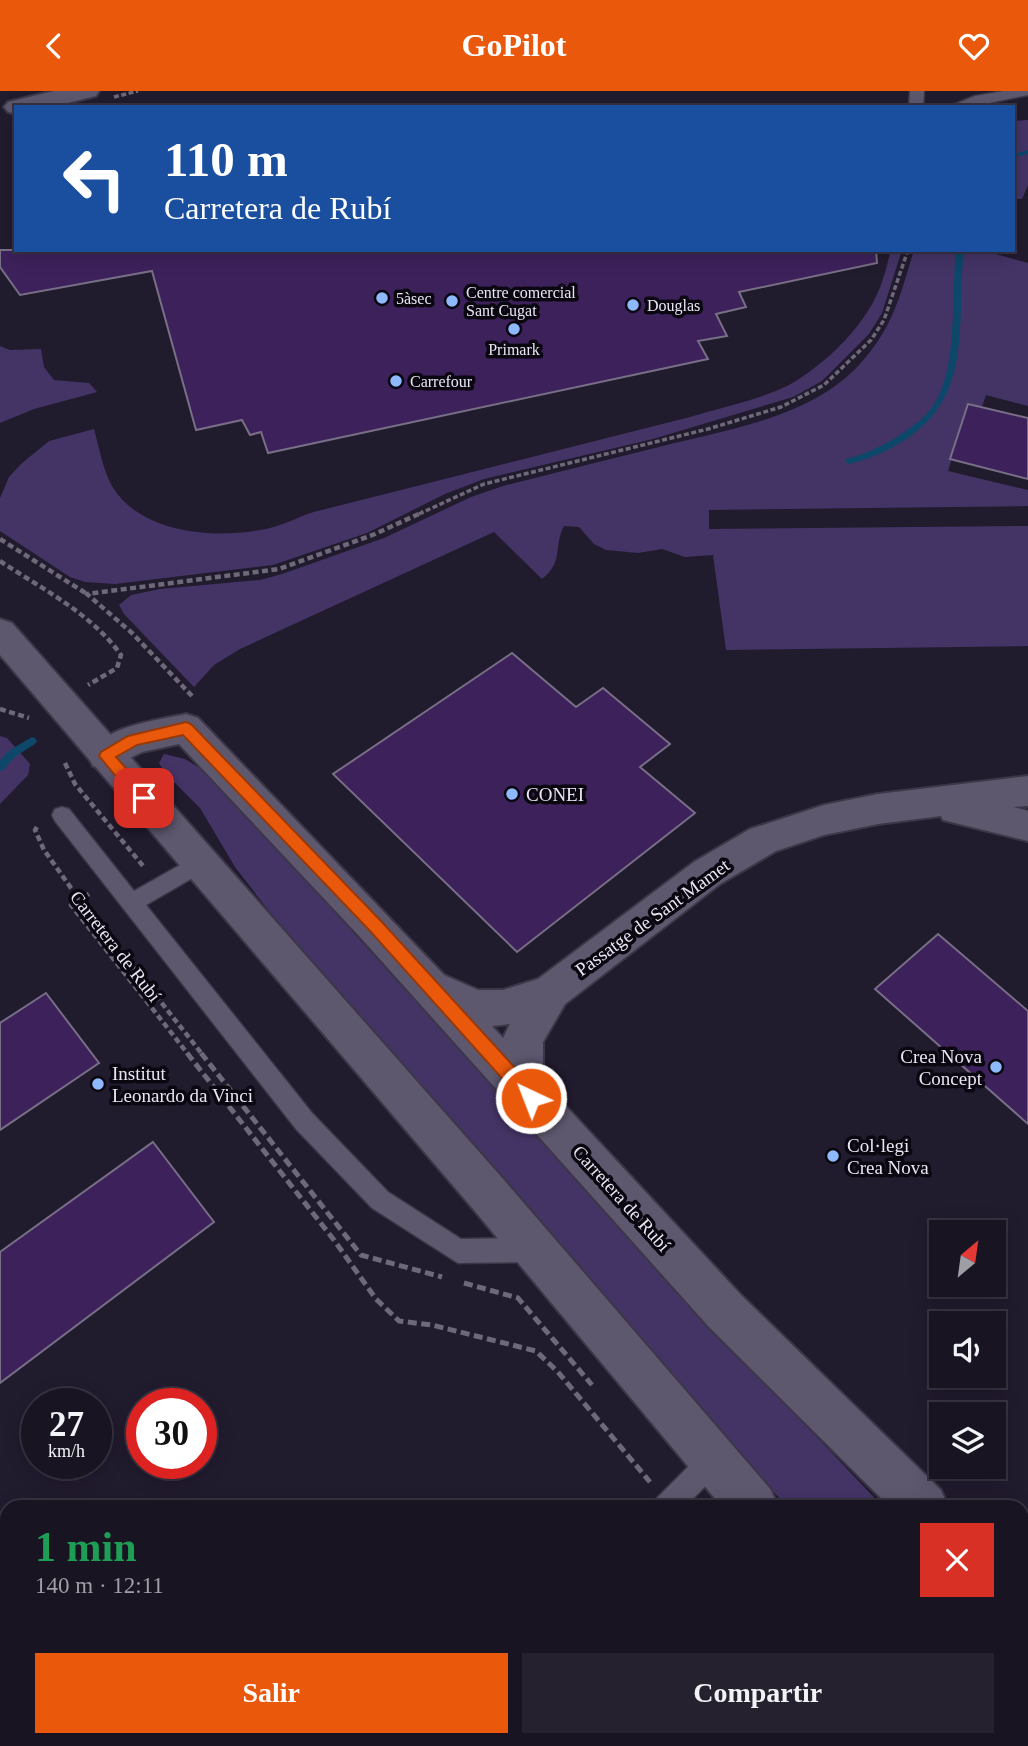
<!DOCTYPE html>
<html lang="es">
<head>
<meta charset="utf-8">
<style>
  body { margin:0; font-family:"Times New Roman",serif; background:#26212f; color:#f1f3f6; height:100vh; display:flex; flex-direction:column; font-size:26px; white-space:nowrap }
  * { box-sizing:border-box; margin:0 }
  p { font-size:23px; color:#9f9ea5 }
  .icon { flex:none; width:38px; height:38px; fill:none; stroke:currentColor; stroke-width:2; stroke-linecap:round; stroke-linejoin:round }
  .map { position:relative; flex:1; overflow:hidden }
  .side { position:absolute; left:0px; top:1409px; width:1029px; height:247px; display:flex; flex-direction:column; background:#191422; border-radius:21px 21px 0 0; box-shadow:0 4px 18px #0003,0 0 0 2px #373340 }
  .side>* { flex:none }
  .guide { position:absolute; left:14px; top:14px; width:1001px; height:147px; border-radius:0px; box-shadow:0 4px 18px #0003,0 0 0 2px #373340; background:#1a4fa0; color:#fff; overflow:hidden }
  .needle { width:46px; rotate:29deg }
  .buttons { position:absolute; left:929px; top:1129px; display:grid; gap:14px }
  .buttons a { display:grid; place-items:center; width:77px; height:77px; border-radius:0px; background:#191422; box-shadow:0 4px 18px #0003,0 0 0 2px #373340; font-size:35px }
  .speed { position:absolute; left:21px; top:1297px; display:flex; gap:14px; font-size:35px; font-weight:700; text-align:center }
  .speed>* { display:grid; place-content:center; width:91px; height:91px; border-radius:50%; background:#191422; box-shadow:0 4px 18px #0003,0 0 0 2px #373340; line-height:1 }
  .speed small { font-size:18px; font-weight:400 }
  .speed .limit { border:10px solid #d22; background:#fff; color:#111 }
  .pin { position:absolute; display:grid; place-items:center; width:60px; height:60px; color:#fff; margin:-30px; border-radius:14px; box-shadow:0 4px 10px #0006 }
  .me { position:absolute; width:77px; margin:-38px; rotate:317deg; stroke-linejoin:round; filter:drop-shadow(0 0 5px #0008) }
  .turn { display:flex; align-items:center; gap:24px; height:147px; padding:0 35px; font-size:32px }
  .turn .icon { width:91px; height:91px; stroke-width:2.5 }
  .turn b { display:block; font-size:49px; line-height:60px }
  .round { display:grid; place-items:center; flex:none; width:74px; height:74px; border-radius:0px; background:#26212f }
  .summary { display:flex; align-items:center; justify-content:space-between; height:119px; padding:0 35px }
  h1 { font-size:42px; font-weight:700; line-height:52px; color:#1e9e55 }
  .cta { display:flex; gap:14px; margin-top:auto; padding:14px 35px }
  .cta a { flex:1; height:80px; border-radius:0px; background:#ea580c; color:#fff; font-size:28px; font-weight:700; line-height:80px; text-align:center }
  .cta a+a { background:#26212f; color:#f1f3f6 }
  header { display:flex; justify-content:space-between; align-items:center; height:91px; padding:0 35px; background:#ea580c; color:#fff; font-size:32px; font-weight:700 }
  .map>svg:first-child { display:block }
  .green { fill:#443466 }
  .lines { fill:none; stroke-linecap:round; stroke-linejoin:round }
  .stream { fill:#0d4769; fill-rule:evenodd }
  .building { fill:#3d215b; stroke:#786e86; stroke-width:2 }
  .service-casing { stroke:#3c3747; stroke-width:3 }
  .minor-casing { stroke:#3c3747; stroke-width:4 }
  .tertiary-casing { stroke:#3c3747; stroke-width:4 }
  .secondary-casing { stroke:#3c3747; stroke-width:4 }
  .path-far2 { stroke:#6e6879; stroke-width:3.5; stroke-dasharray:5 2.5; stroke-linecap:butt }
  .path-far1 { stroke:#6e6879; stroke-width:4.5; stroke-dasharray:6 3.5; stroke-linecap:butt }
  .path { stroke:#6e6879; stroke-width:5; stroke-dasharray:9 4.5; stroke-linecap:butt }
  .service { fill:#5e586f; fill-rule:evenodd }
  .minor { fill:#5e586f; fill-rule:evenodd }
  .tertiary { fill:#5e586f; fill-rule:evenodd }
  .secondary { fill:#5e586f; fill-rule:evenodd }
  .route { fill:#ea580c; stroke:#983908; stroke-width:2 }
  .poi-dot { fill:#8eb9fd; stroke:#0a0710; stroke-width:2.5 }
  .labels { text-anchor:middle; stroke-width:7; stroke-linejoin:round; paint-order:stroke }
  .far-poi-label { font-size:16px; fill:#e9e5f3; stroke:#0a0710; text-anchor:start }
  .poi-label { font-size:19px; fill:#e9e5f3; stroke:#0a0710; text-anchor:start }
  .street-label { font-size:19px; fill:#e9e5f3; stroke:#0a0710 }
</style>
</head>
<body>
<header><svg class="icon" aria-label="back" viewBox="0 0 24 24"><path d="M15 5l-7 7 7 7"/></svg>GoPilot<svg class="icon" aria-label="heart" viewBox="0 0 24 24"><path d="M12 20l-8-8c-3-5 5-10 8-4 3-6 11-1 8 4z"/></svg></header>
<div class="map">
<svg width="1028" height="1655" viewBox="0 0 1028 1655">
  <rect width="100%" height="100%" fill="#211b2e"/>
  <g class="green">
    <polygon points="1028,29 1028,94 1022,108 1013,108 1013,30"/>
    <path d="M 891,159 L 902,159 L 882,222 L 869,243 L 822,290 L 793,306 L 653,348 L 484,388 L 445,403 L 367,442 L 273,474 L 115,493 L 85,491 L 70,486 L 0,440 L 0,407 L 9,386 L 21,373 L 49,350 L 94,338 C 99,356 103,379 112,395 C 141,444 220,449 270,437 C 283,434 297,427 310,422 L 690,326 C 722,316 759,309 789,294 C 823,275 863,237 878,201 C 884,188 887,173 891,159 Z"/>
    <path d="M 914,159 L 988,159 L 988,161 L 1028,172 L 1028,315 L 986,304 L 982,316 L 968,313 L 948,380 L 1028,399 L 1028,415 L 709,419 L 709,438 L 1028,435 L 1028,555 L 726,559 L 713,464 L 685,466 L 662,458 L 638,462 L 606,459 L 594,453 L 579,436 L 564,435 C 553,456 564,471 542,488 L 494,441 L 240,558 L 214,574 L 194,596 L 124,523 L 119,514 L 131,504 L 160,498 L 260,489 L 282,483 L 384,447 L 471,406 L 503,395 C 555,382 607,369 659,356 C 726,339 810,327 859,274 C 893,237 900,205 914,159 Z"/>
    <polygon points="0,255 10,259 41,258 44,276 54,289 89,292 97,301 34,318 0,332"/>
    <polygon points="0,645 7,647 30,673 28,684 0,713"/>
    <polygon points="164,663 185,668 208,682 699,1221 883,1416 787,1416 316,881 235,776 200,717 165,682 159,672"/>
    <polygon points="0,1485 7,1486 7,1648 630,1648 637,1655 0,1655"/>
    <polygon points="1022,1564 1028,1570 1028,1655 997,1655 992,1649 1022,1648"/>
  </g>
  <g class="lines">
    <g class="stream">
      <polygon points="1028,59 1028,63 1013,67 1013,63"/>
      <path d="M 956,159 L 964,159 C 956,228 974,303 908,347 C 890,359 870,368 849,373 L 846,372 L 846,368 C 865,363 883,355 900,344 C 913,335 926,326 935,312 C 958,273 951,205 956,159 Z"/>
      <polygon points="32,646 35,647 37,650 35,653 16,665 3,679 0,680 0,669 10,659"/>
    </g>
  </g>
  <g class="building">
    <polygon points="0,159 876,159 877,172 739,201 746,216 716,223 727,245 698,250 708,268 268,362 261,341 250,344 242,329 196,339 152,180 20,204 0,176"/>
    <polygon points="968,313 1028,327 1028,388 950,368"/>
    <polygon points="512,562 576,616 603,597 670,653 640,676 695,722 517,861 333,683"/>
    <polygon points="938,843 1028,920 1028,1033 875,898"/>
    <polygon points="46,902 99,972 0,1039 0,932"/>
    <polygon points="153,1051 214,1131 0,1292 0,1161"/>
  </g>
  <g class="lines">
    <defs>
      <g id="service">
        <polygon points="910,0 924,0 923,16 909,16"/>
        <polygon points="1004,0 1028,0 1028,4 970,16 948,16 975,5"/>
        <polygon points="62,716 69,718 134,800 194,766 201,763 208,766 211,772 208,778 146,814 312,1022 388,1101 461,1148 534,1147 542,1151 546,1159 542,1167 534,1171 458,1172 372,1117 296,1038 55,730 52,724 55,718"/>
        <polygon points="713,1356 722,1360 726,1369 722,1378 685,1416 653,1416 657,1407 704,1360"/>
        <polygon points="807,1648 838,1648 840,1655 810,1655"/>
      </g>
      <g id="minor">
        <path d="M 186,623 L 198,627 L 444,884 L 478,899 L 503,899 L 538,888 L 694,771 L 750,738 L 763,734 L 824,714 L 878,703 L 1028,685 L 1028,715 L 1014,716 L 1028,720 L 1028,750 L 943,729 L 941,725 L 878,733 L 824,744 L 776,760 L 720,793 L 565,913 L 543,951 L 543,973 L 549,997 L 741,1204 L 941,1399 L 948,1416 L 890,1416 L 709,1236 L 361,847 L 179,653 L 142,661 L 106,679 L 93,675 L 88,665 C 104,634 155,630 186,623 ZM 510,933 L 503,947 L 492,935 Z"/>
        <polygon points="1022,1486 1028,1489 1028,1542 1022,1539"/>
      </g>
      <polygon id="tertiary" points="54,0 99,0 96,5 51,16 16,16 16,23 8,21 4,16 8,11"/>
      <g id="secondary">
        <polygon points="0,528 12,532 504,1089 771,1399 778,1416 722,1416 474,1119 0,564"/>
        <polygon points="928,1648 983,1648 986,1655 931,1655"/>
      </g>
    </defs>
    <use href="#service" class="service-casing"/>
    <use href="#minor" class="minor-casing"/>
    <use href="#tertiary" class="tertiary-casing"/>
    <use href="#secondary" class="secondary-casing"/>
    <g class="path-far2">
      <polyline points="114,6 138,0"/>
      <polyline points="419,423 484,393 708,338 781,316 824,294 871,249 884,229 908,159"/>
    </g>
    <g class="path-far1">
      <polyline points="0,448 87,503"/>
      <path d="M 0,470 C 42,498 91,522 121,564 L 117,577 L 88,594"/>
      <polyline points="192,605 132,542 87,503 279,478 375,443 423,421"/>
      <polyline points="0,618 29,627"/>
      <polyline points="65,672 75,693 144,776"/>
      <polyline points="37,736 35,739 44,759 71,797 202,963"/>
      <polyline points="89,803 71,814 188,963"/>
    </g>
    <g class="path">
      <polyline points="187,962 334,1149 376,1208 399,1230 432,1234 536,1260 558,1281 650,1391"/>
      <polyline points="201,962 361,1164 442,1186"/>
      <polyline points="464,1192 518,1207 592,1294"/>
      <polyline points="0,1522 7,1524"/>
      <polyline points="891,1648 896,1655"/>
    </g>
    <use href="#service" class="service"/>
    <use href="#minor" class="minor"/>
    <use href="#tertiary" class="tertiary"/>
    <use href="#secondary" class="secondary"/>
  </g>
  <polygon class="route" points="186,631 191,633 381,830 538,1002 540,1007 538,1013 531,1015 525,1013 370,840 183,644 137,654 116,666 149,703 151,707 144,713 138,712 99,665 101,661 128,645"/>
  <g class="poi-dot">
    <circle cx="382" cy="207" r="7"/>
    <circle cx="452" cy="210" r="7"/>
    <circle cx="633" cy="214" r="7"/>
    <circle cx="514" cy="238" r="7"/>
    <circle cx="396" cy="290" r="7"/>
    <circle cx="512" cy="703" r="7"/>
    <circle cx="996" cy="976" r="7"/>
    <circle cx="98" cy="993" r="7"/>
    <circle cx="833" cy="1065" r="7"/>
  </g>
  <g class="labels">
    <g class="far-poi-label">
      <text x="466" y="207">Centre comercial<tspan x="466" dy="18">Sant Cugat</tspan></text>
      <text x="396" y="213">5àsec</text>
      <text x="647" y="220">Douglas</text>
      <text x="514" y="264" text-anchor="middle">Primark</text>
      <text x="410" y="296">Carrefour</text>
    </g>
    <g class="poi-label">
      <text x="526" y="710">CONEI</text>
      <text x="982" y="972" text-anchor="end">Crea Nova<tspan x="982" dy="22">Concept</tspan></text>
      <text x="112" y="989">Institut<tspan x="112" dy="22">Leonardo da Vinci</tspan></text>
      <text x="847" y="1061">Col·legi<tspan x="847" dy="22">Crea Nova</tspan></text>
    </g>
    <g class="street-label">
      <text transform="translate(652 826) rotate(-36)" y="7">Passatge de Sant Mamet</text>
      <text transform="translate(116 855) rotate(52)" y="7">Carretera de Rubí</text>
      <text transform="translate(622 1107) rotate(48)" y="7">Carretera de Rubí</text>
    </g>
  </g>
</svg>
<div class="buttons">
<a><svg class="needle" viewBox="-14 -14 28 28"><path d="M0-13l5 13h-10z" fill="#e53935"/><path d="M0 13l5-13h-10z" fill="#9f9ea5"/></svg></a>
<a><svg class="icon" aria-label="sound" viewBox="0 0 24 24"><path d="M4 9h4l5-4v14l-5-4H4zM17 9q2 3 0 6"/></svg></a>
<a><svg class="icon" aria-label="layers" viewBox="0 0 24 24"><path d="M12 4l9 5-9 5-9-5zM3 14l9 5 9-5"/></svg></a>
</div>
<div class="speed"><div>27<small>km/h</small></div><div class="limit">30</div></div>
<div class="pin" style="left:144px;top:707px;background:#d93025"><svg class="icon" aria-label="arrive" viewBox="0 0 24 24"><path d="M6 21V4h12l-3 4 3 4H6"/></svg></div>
<svg class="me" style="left:531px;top:1007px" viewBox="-20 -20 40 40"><circle r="17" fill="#ea580c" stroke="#fff" stroke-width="3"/><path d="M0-11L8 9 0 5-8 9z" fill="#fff"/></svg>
<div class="guide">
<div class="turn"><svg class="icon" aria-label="left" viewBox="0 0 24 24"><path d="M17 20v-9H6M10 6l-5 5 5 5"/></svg><div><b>110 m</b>Carretera de Rubí</div></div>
</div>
<section class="side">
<div class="summary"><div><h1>1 min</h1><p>140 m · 12:11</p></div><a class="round" style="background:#d93025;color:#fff"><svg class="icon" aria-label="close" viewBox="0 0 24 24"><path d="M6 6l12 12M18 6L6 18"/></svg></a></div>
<div class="cta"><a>Salir</a><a>Compartir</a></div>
</section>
</div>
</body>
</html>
